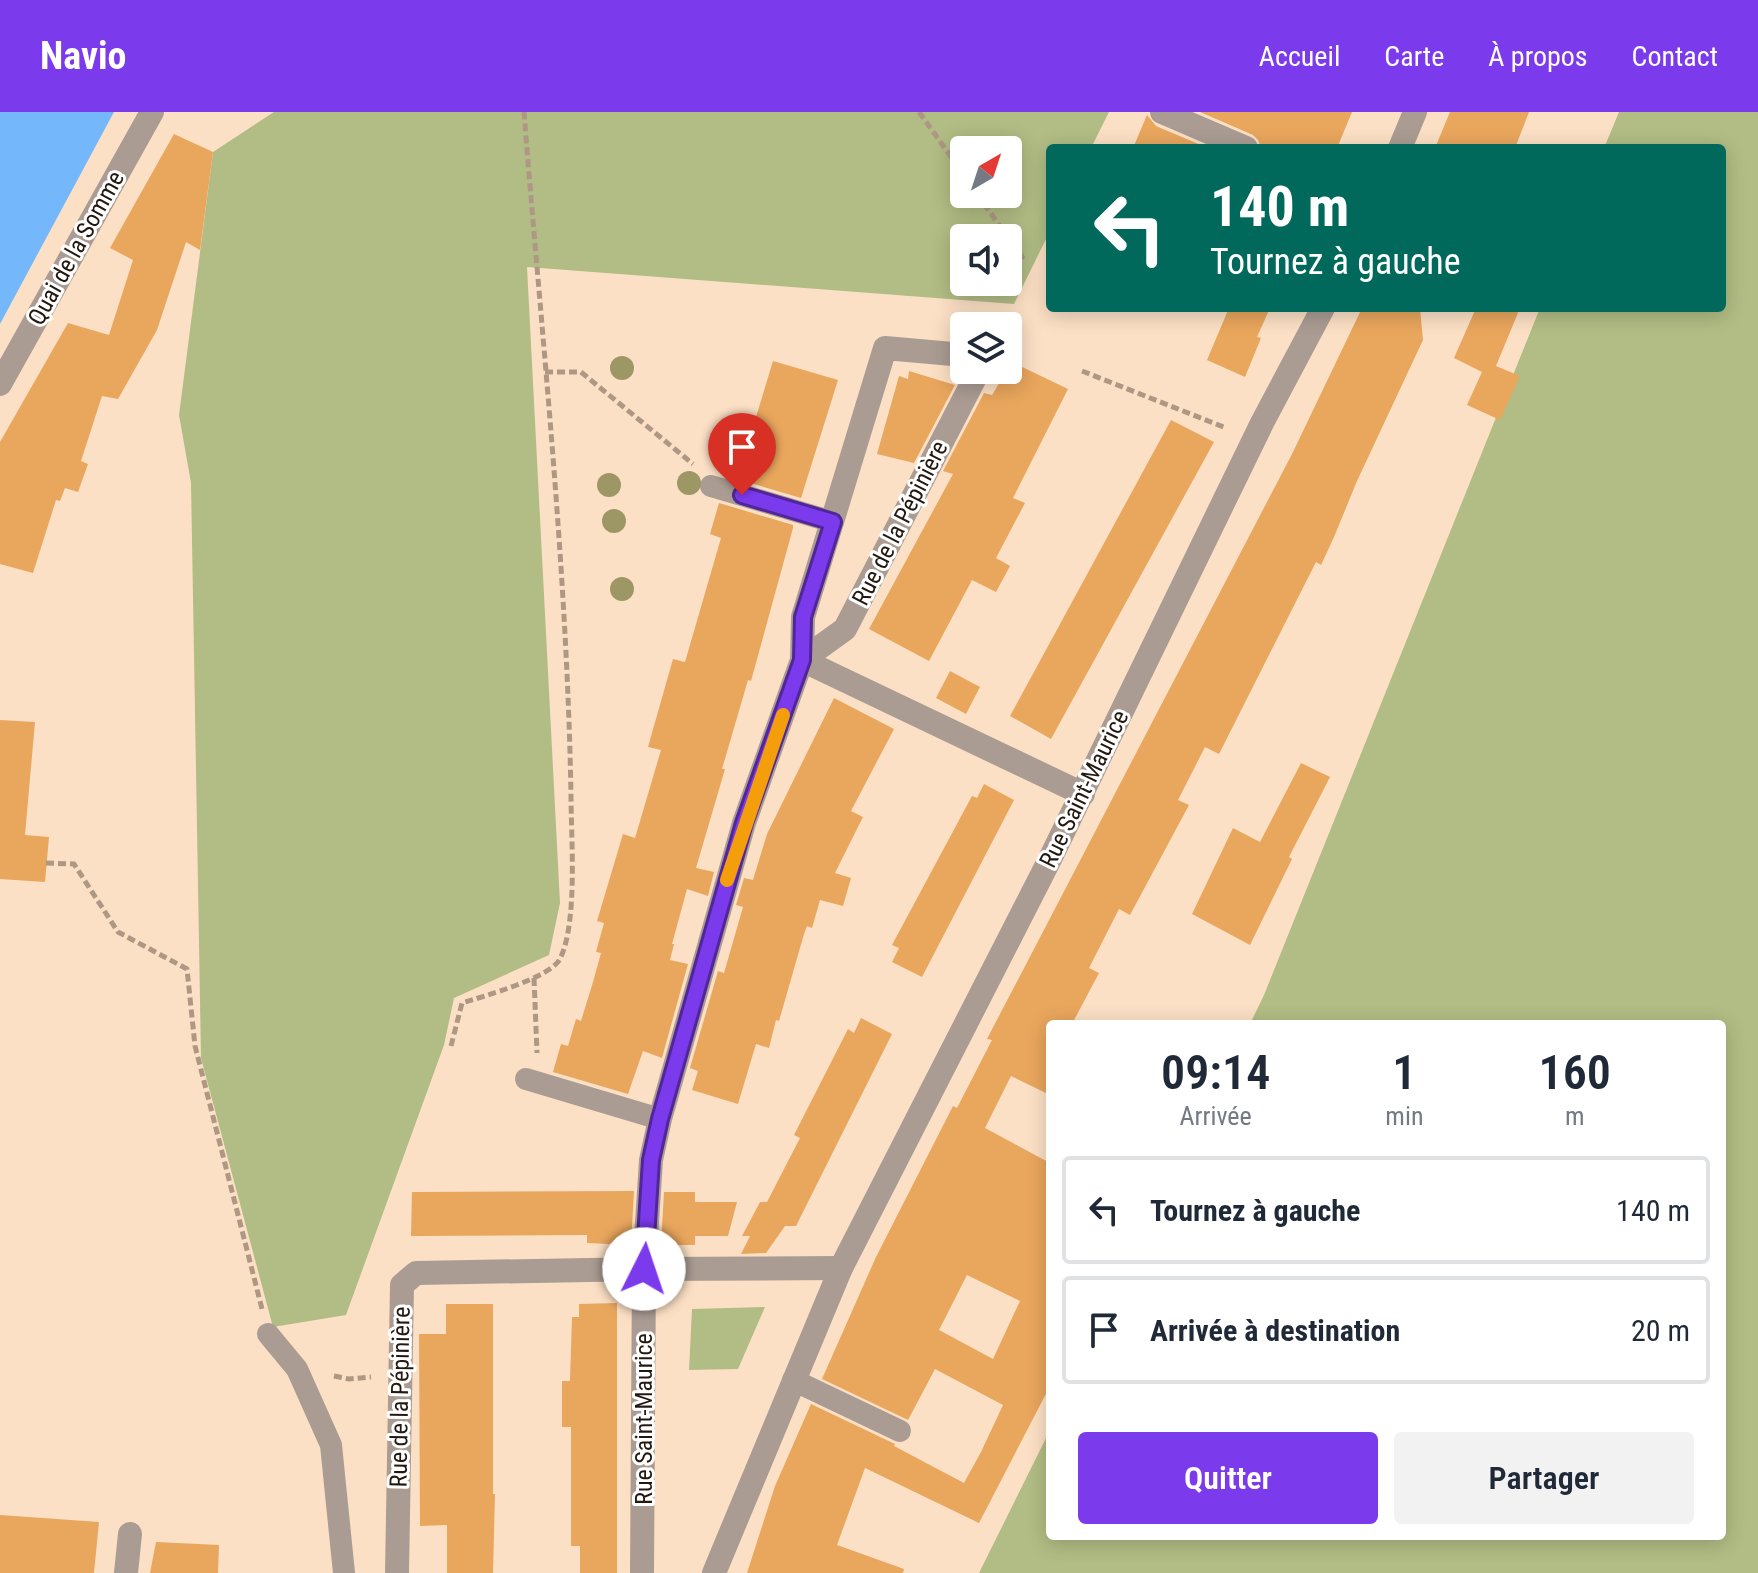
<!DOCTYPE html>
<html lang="fr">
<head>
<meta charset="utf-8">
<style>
  body { margin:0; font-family:"Roboto Condensed",sans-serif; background:#f2f2f3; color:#1f2937; height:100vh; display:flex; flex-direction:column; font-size:30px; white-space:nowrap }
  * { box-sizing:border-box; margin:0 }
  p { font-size:26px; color:#747a83 }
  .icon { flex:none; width:44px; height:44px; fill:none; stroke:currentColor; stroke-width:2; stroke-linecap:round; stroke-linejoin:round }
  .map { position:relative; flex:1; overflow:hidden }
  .panel { position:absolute; left:1046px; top:908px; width:680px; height:520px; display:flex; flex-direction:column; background:#fff; border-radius:8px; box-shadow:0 4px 20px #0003 }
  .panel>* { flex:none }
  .guide { position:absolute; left:1046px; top:32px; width:680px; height:168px; border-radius:8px; box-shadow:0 4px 20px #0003; background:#00695c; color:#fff; overflow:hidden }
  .needle { width:52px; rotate:39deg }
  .controls { position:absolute; left:950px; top:24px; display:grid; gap:16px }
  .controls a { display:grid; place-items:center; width:72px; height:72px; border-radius:8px; background:#fff; box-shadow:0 4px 20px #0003; font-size:40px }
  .pin { position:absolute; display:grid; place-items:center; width:68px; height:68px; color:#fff; margin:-82px -34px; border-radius:50% 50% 50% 0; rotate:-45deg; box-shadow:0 0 8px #0007 }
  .pin .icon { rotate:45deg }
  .me { position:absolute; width:88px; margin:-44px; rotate:4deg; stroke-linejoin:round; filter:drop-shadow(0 0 6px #0008) }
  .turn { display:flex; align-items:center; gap:28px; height:168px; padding:0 32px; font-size:36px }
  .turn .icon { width:104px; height:104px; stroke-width:2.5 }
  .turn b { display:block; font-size:56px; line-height:68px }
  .eta { display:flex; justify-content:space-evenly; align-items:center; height:136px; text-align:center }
  .eta b { font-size:48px; font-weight:600; line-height:56px }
  .action { display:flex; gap:16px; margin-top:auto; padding:16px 32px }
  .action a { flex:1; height:92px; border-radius:8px; background:#7c3aed; color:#fff; font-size:32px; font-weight:600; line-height:92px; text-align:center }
  .action a+a { background:#f2f2f3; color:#1f2937 }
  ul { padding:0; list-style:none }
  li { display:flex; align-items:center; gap:24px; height:108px; margin:0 16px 12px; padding:0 16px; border:4px solid #e0e1e3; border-radius:8px }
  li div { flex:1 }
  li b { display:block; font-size:30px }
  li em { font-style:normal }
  header { display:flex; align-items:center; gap:48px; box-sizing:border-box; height:112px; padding:0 40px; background:#7c3aed; color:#fff }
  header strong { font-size:38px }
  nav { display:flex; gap:44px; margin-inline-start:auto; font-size:28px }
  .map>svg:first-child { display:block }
  .green { fill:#b1bd84; fill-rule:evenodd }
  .water { fill:#74b7fb }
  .building { fill:#e9a65d; fill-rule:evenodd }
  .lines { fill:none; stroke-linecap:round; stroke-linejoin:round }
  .path { stroke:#ae9884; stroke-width:5; stroke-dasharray:8 4; stroke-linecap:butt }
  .service { stroke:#aa9c93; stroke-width:22 }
  .minor { stroke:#aa9c93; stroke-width:24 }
  .tertiary { stroke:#aa9c93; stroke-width:24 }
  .tree { fill:#9d9766 }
  .route-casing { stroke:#51269a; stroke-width:20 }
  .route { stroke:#7c3aed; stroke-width:14 }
  .slow { stroke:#f59e0b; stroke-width:14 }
  .labels { text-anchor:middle; stroke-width:6; stroke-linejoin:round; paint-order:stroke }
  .street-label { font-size:24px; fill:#22180f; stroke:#fff }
</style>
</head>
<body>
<header>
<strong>Navio</strong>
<nav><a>Accueil</a><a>Carte</a><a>À propos</a><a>Contact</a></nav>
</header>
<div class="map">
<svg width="1758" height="1461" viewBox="0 0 1758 1461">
  <rect width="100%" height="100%" fill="#fce0c5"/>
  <g class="green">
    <path d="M 274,0 L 1109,0 L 1091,36 L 1050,36 L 1050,119 L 1014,192 L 527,155 L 560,791 L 549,843 L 454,886 L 444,933 L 346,1203 L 273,1215 L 201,946 L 191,371 L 179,303 L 213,40 ZM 964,38 L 1008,38 L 1008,82 L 964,82 ZM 964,126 L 1008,126 L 1008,170 L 964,170 Z"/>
    <polygon points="1619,0 1758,0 1758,1461 979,1461 1050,1318 1050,1424 1722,1424 1722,912 1250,912 1264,883 1540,196 1722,196 1722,36 1604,36"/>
    <polygon points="765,1195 738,1257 689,1258 692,1197"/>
  </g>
  <polygon class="water" points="0,0 114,0 0,212"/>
  <g class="building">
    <polygon points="1200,0 1352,0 1337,36 1261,36 1258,28 1253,23"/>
    <polygon points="1450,0 1529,0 1515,36 1435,36"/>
    <polygon points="1147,3 1156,14 1208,36 1133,36"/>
    <polygon points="174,22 213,40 200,138 186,130 157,218 118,287 102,284 81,349 88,352 78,380 65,376 60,389 56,388 33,461 0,452 0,330 68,211 109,223 133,148 110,136"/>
    <polygon points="1229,196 1270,196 1257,225 1261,226 1245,265 1207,248"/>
    <path d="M 1362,196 L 1420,196 L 1423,228 L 1357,369 L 1334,425 L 1321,453 L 1316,450 L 1219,642 L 1205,635 L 1178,688 L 1189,693 L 1130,803 L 1119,797 L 1089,856 L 1099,861 L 1072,912 L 1050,912 L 1050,983 L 1011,964 L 985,1016 L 1050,1051 L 1050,1274 L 979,1411 L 865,1356 L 837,1433 L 904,1457 L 903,1461 L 747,1461 L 775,1374 L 811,1292 L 895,1332 L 894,1334 L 964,1371 L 981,1340 L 1003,1293 L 935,1257 L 908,1308 L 822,1267 L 876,1145 L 953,994 L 957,996 L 992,928 L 987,927 L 1292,342 ZM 967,1163 L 1020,1189 L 993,1247 L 939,1218 Z"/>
    <polygon points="1476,196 1520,196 1496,254 1520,264 1500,308 1467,293 1482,260 1454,246"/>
    <polygon points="773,249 838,268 801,386 727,364 735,335 746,338"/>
    <polygon points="1012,250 1068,277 1013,386 1025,391 996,446 1010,454 996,480 972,468 929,549 869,517 953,362 943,359 984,281 992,283"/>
    <polygon points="909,259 955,273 914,351 877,342 899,264 908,267"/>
    <polygon points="1171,308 1214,330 1051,627 1010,604"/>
    <polygon points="719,391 793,413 793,416 751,569 748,568 722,657 725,657 696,756 714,760 708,784 687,777 672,832 674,832 670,848 688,852 662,946 643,939 628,982 553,960 561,932 568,934 576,907 581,909 593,870 601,841 596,840 604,811 597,809 623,722 635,726 661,638 648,635 673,547 685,550 721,426 710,422"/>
    <polygon points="950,559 980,575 966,602 936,586"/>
    <polygon points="834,586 894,617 851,699 863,705 835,761 851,766 843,794 820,788 812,816 807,814 804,822 779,909 776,908 769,936 756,932 738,992 692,978 698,959 690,956 718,859 724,861 743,795 736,793 744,766 753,768 767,722"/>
    <polygon points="0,608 35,610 25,723 49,725 45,770 0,767"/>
    <polygon points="1301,651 1330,665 1289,745 1292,747 1250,833 1192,802 1233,716 1260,730"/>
    <polygon points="984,672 1014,688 922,865 892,850 899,836 892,833 972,684 977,686"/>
    <polygon points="861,906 892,922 796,1114 785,1114 766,1141 741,1142 750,1124 742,1124 760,1090 767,1090 800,1026 794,1023 848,917 854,921"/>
    <polygon points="634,1079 631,1133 587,1131 587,1123 411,1124 412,1080"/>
    <polygon points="664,1080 695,1080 695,1090 737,1090 728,1124 695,1124 695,1133 661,1133"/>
    <polygon points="617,1191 617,1461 580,1461 580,1434 571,1434 571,1315 562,1315 562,1269 570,1269 572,1205 579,1205 579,1192"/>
    <polygon points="446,1192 493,1192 493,1382 495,1382 493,1461 447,1461 447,1413 420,1414 419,1222 446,1222"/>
    <polygon points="0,1403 99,1410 94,1461 0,1461"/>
    <polygon points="156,1430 219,1433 218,1461 150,1461"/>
  </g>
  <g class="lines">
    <g class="path">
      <polyline points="919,0 964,63"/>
      <polyline points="977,82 1025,149"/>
      <polyline points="1082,259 1226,316"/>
      <polyline points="545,260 581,260 693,352"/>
      <polyline points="46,751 74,752 118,820 187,857 195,934 262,1197"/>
      <polyline points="534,866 537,941"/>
      <path d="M 451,934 L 462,891 C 484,884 550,866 560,847 C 578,810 571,726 571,684 C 567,456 542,228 524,0"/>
      <polyline points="334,1264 349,1267 371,1265"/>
    </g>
    <g class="service">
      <polyline points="711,374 833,410"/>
      <polyline points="526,967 660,1007"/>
      <polyline points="268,1222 297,1257 331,1333 344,1461"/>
      <polyline points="793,1268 900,1319"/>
    </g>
    <g class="minor">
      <polyline points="1162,0 1246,36"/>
      <polyline points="979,258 845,517 802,548 1083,682"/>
      <polyline points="0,272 152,0"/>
      <polyline points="126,1461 130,1422"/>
      <polyline points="397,1461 402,1173 416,1161 644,1157 651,1048 660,1007 744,711 802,548 803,505 885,236 964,243"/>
      <polyline points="642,1461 644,1157 841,1156"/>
    </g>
    <g class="tertiary">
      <polyline points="1400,36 1415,0"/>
      <polyline points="714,1461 841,1156 1050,747 1262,311 1323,196"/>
    </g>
  </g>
  <g class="tree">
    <circle cx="622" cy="256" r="12"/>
    <circle cx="689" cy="371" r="12"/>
    <circle cx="609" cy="373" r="12"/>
    <circle cx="614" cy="409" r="12"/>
    <circle cx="622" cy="477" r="12"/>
  </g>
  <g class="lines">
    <defs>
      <polyline id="route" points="644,1157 651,1048 660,1007 744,711 802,548 803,505 833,410 742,383"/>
    </defs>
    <use href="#route" class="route-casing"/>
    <use href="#route" class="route"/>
    <polyline class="slow" points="727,768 783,603"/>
  </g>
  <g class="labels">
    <g class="street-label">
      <text transform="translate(76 136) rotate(-61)" y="8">Quai de la Somme</text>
      <text transform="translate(900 411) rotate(-63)" y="8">Rue de la Pépinière</text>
      <text transform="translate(1084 677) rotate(-64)" y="8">Rue Saint-Maurice</text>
      <text transform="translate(400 1285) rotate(-89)" y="8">Rue de la Pépinière</text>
      <text transform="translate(644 1307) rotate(-90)" y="8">Rue Saint-Maurice</text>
    </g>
  </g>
</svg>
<div class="controls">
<a><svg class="needle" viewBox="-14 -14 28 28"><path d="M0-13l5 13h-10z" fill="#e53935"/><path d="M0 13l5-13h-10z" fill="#747a83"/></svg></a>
<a><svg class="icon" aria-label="sound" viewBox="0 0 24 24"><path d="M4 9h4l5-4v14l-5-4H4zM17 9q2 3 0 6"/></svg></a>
<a><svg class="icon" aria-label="layers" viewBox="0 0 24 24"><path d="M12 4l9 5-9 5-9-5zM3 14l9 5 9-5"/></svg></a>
</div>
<div class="pin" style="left:742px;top:383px;background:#d93025"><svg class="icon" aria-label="arrive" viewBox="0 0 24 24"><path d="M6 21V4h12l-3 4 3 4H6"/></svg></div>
<svg class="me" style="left:644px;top:1157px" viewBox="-20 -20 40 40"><circle r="19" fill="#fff"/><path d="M0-13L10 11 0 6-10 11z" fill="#7c3aed"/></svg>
<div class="guide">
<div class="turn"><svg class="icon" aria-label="left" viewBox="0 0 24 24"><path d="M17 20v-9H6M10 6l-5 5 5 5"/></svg><div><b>140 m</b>Tournez à gauche</div></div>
</div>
<section class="panel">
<div class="eta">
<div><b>09:14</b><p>Arrivée</p></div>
<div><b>1</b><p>min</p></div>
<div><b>160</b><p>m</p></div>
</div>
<ul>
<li><svg class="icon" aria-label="left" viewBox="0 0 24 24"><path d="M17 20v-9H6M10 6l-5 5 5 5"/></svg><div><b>Tournez à gauche</b></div><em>140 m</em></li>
<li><svg class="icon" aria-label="arrive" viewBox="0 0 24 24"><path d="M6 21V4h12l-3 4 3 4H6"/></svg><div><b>Arrivée à destination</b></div><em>20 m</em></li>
</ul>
<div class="action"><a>Quitter</a><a>Partager</a></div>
</section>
</div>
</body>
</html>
